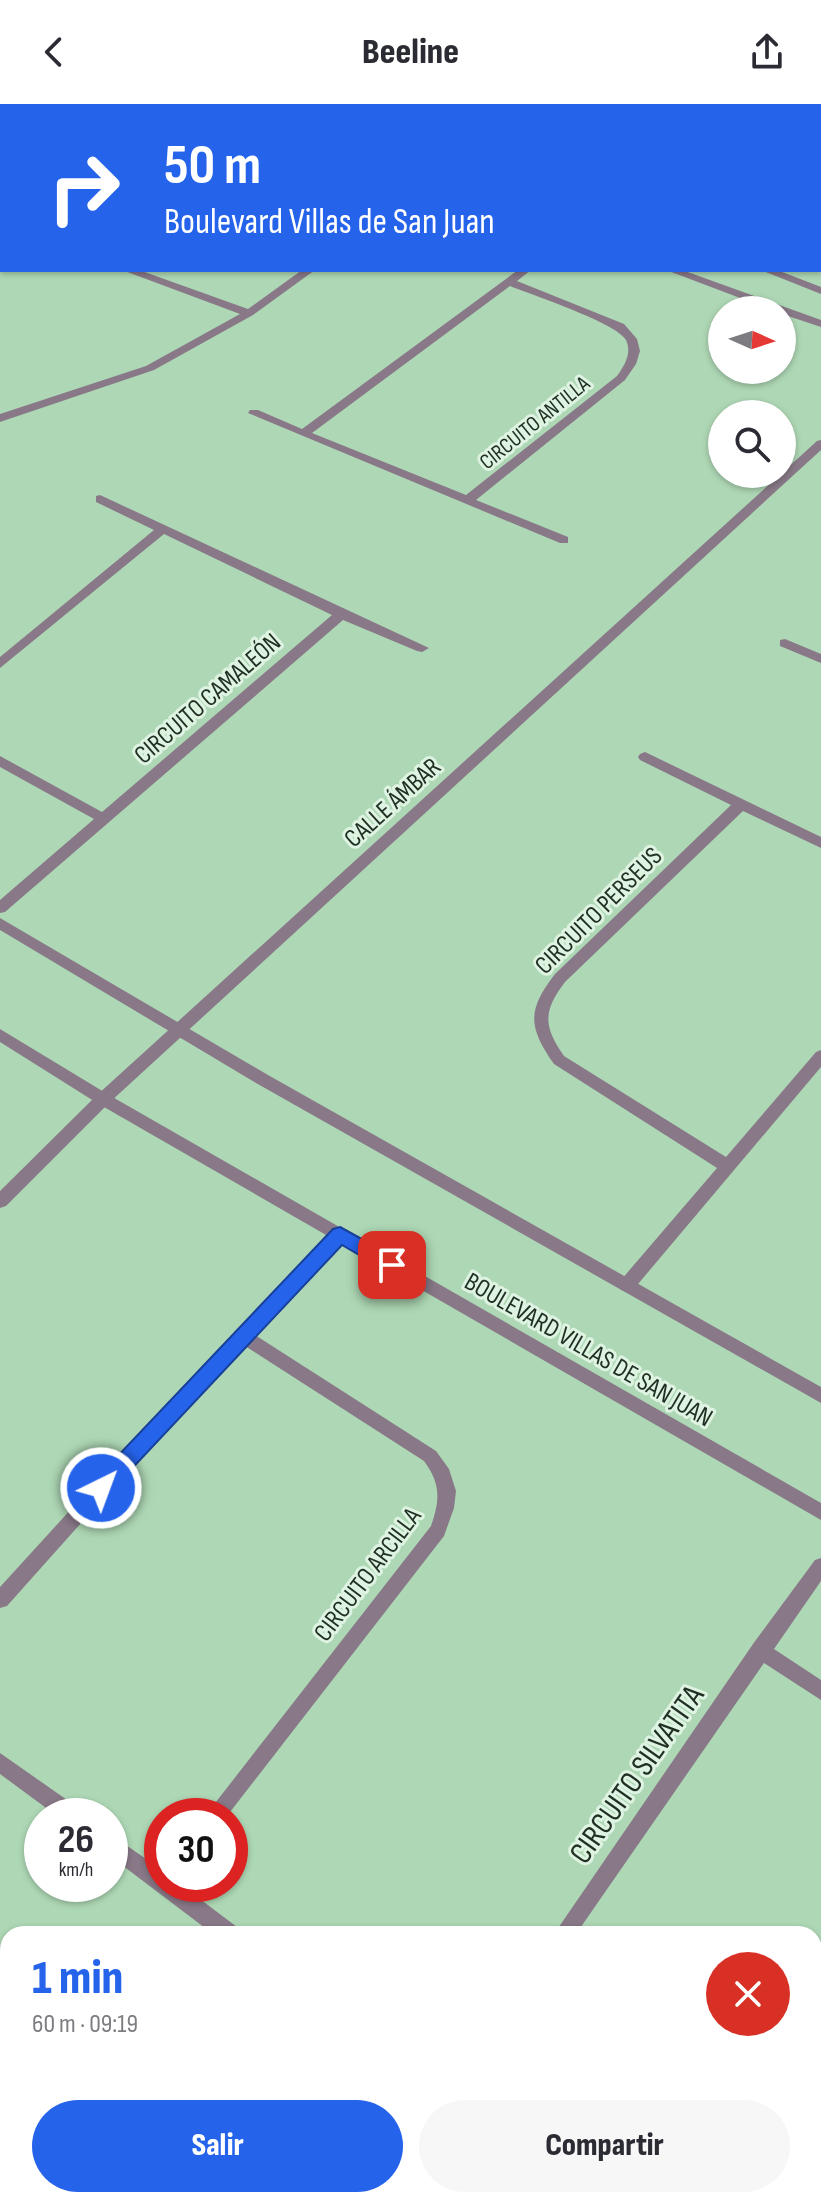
<!DOCTYPE html>
<html lang="es">
<head>
<meta charset="utf-8">
<style>
  body { margin:0; font-family:"Sofia Sans Condensed",sans-serif; background:#f7f7f7; color:#2b2b33; height:100vh; display:flex; flex-direction:column; font-size:30px; white-space:nowrap }
  * { box-sizing:border-box; margin:0 }
  p { font-size:26px; color:#7c7c81 }
  .icon { flex:none; width:44px; height:44px; fill:none; stroke:currentColor; stroke-width:2; stroke-linecap:round; stroke-linejoin:round }
  .map { position:relative; flex:1; overflow:hidden }
  .drawer { position:absolute; left:0px; top:1822px; width:822px; height:282px; display:flex; flex-direction:column; background:#fff; border-radius:24px 24px 0 0; box-shadow:0 2px 6px #0004 }
  .drawer>* { flex:none }
  .guide { position:absolute; left:0px; top:0px; width:822px; height:168px; box-shadow:0 2px 6px #0004; background:#2563eb; color:#fff; overflow:hidden }
  .needle { width:52px; rotate:93deg }
  .fabs { position:absolute; left:708px; top:192px; display:grid; gap:16px }
  .fabs a { display:grid; place-items:center; width:88px; height:88px; border-radius:50%; background:#fff; box-shadow:0 2px 6px #0004; font-size:40px }
  .speed { position:absolute; left:24px; top:1694px; display:flex; gap:16px; font-size:40px; font-weight:700; text-align:center }
  .speed>* { display:grid; place-content:center; width:104px; height:104px; border-radius:50%; background:#fff; box-shadow:0 2px 6px #0004; line-height:1 }
  .speed small { font-size:20px; font-weight:400 }
  .speed .limit { border:12px solid #d22; background:#fff; color:#111 }
  .pin { position:absolute; display:grid; place-items:center; width:68px; height:68px; color:#fff; margin:-34px; border-radius:16px; box-shadow:0 4px 12px #0006 }
  .me { position:absolute; width:88px; margin:-44px; rotate:42deg; stroke-linejoin:round; filter:drop-shadow(0 0 6px #0008) }
  .turn { display:flex; align-items:center; gap:28px; height:168px; padding:0 32px; font-size:36px }
  .turn .icon { width:104px; height:104px; stroke-width:2.5 }
  .turn b { display:block; font-size:56px; line-height:68px }
  .round { display:grid; place-items:center; flex:none; width:84px; height:84px; border-radius:42px; background:#f7f7f7 }
  .overview { display:flex; align-items:center; justify-content:space-between; height:136px; padding:0 32px }
  h1 { font-size:48px; font-weight:800; line-height:60px; color:#2563eb }
  .button { display:flex; gap:16px; margin-top:auto; padding:16px 32px }
  .button a { flex:1; height:92px; border-radius:48px; background:#2563eb; color:#fff; font-size:32px; font-weight:800; line-height:92px; text-align:center }
  .button a+a { background:#f7f7f7; color:#2b2b33 }
  header { display:flex; justify-content:space-between; align-items:center; height:104px; padding:0 32px; background:#fff; font-size:36px; font-weight:800 }
  .map>svg:first-child { display:block }
  .lines { fill:none; stroke-linecap:round; stroke-linejoin:round }
  .minor { fill:#897988; fill-rule:evenodd }
  .tertiary { fill:#897988; fill-rule:evenodd }
  .route { fill:#2563eb; stroke:#184099; stroke-width:2 }
  .labels { text-anchor:middle; stroke-width:6; stroke-linejoin:round; paint-order:stroke }
  .far-street-label { font-size:22px; fill:#1f2f22; stroke:#def3e1 }
  .street-label { font-size:26px; fill:#1f2f22; stroke:#def3e1 }
  .near-street-label { font-size:32px; fill:#1f2f22; stroke:#def3e1 }
</style>
</head>
<body>
<header><svg class="icon" aria-label="back" viewBox="0 0 24 24"><path d="M15 5l-7 7 7 7"/></svg>Beeline<svg class="icon" aria-label="share" viewBox="0 0 24 24"><path d="M12 15V3M7 8l5-5 5 5M5 13v7h14v-7"/></svg></header>
<div class="map">
<svg width="821" height="2103" viewBox="0 0 821 2103">
  <rect width="100%" height="100%" fill="#aed8b5"/>
  <g class="lines">
    <g class="minor">
      <polygon points="372,0 383,0 371,2"/>
      <rect x="820" y="2" width="1" height="6"/>
      <rect x="0" y="41" width="2" height="6"/>
      <rect x="820" y="93" width="1" height="6"/>
      <polygon points="122,166 139,166 248,205 302,166 315,166 253,211 154,266 0,318 0,310 146,262 240,210"/>
      <path d="M 518,166 L 531,166 L 517,177 L 624,220 L 637,235 L 640,247 L 636,260 L 625,276 L 476,396 L 568,433 L 568,439 L 560,439 L 248,309 L 250,306 L 258,306 L 302,325 ZM 510,182 C 532,191 617,219 626,236 C 632,249 625,261 617,272 L 466,391 L 312,329 Z"/>
      <polygon points="821,336 821,346 109,999 6,1102 0,1104 0,1087 97,991 817,337"/>
      <polygon points="100,391 429,544 422,548 417,547 343,516 5,808 0,809 0,796 94,715 0,663 0,652 102,708 332,511 164,430 0,564 0,553 154,426 96,398 96,392"/>
      <polygon points="785,535 821,550 821,559 780,542 780,536"/>
      <path d="M 645,648 L 821,733 L 821,744 L 743,707 L 565,878 C 543,907 543,922 564,952 L 726,1053 L 816,948 L 821,946 L 821,963 L 633,1186 L 627,1188 L 621,1186 L 619,1181 L 621,1176 L 717,1064 L 554,960 C 528,923 527,906 555,870 L 731,701 L 640,656 L 638,653 L 640,650 Z"/>
      <path d="M 340,1124 L 346,1126 L 348,1131 L 346,1136 L 255,1231 L 436,1347 L 449,1365 L 456,1387 L 454,1404 L 444,1432 L 227,1712 L 205,1712 L 431,1422 C 440,1396 441,1380 424,1357 L 245,1242 L 148,1344 L 7,1502 L 0,1504 L 0,1483 L 136,1334 L 334,1126 Z"/>
      <polygon points="821,1454 821,1477 774,1545 821,1576 821,1596 764,1559 576,1830 554,1830 753,1540 815,1456"/>
      <polygon points="0,1649 80,1705 83,1712 57,1712 0,1670"/>
      <polygon points="110,1730 162,1766 162,1780 180,1780 237,1823 240,1830 213,1830 110,1752"/>
      <polygon points="564,2096 592,2096 595,2103 567,2103"/>
    </g>
    <g class="tertiary">
      <polygon points="234,0 249,0 250,2 235,2"/>
      <polygon points="666,166 682,166 821,216 821,223 782,210 782,206 772,206"/>
      <polygon points="761,166 777,166 821,183 821,190"/>
      <polygon points="0,814 268,971 821,1283 821,1299 256,979 0,826"/>
      <polygon points="0,925 109,991 821,1399 821,1416 97,999 0,938"/>
    </g>
  </g>
  <polygon class="route" points="340,1123 398,1155 401,1161 398,1166 385,1166 342,1141 108,1390 101,1393 94,1390 91,1384 94,1377 333,1125"/>
  <g class="labels">
    <g class="far-street-label">
      <text transform="translate(534 318) rotate(-39)" y="8">CIRCUITO ANTILLA</text>
    </g>
    <g class="street-label">
      <text transform="translate(207 594) rotate(-41)" y="9">CIRCUITO CAMALEÓN</text>
      <text transform="translate(392 698) rotate(-42)" y="9">CALLE ÁMBAR</text>
      <text transform="translate(598 806) rotate(-45)" y="9">CIRCUITO PERSEUS</text>
      <text transform="translate(589 1245) rotate(30)" y="9">BOULEVARD VILLAS DE SAN JUAN</text>
      <text transform="translate(367 1470) rotate(-53)" y="9">CIRCUITO ARCILLA</text>
    </g>
    <g class="near-street-label">
      <text transform="translate(636 1670) rotate(-55)" y="11">CIRCUITO SILVATITA</text>
    </g>
  </g>
</svg>
<div class="fabs">
<a><svg class="needle" viewBox="-14 -14 28 28"><path d="M0-13l5 13h-10z" fill="#e53935"/><path d="M0 13l5-13h-10z" fill="#7c7c81"/></svg></a>
<a><svg class="icon" aria-label="search" viewBox="0 0 24 24"><circle cx="10" cy="10" r="6"/><path d="M15 15l6 6"/></svg></a>
</div>
<div class="speed"><div>26<small>km/h</small></div><div class="limit">30</div></div>
<div class="pin" style="left:392px;top:1161px;background:#d93025"><svg class="icon" aria-label="arrive" viewBox="0 0 24 24"><path d="M6 21V4h12l-3 4 3 4H6"/></svg></div>
<svg class="me" style="left:101px;top:1384px" viewBox="-20 -20 40 40"><circle r="17" fill="#2563eb" stroke="#fff" stroke-width="3"/><path d="M0-11L8 9 0 5-8 9z" fill="#fff"/></svg>
<div class="guide">
<div class="turn"><svg class="icon" aria-label="right" viewBox="0 0 24 24"><path d="M7 20v-9h11M14 6l5 5-5 5"/></svg><div><b>50 m</b>Boulevard Villas de San Juan</div></div>
</div>
<section class="drawer">
<div class="overview"><div><h1>1 min</h1><p>60 m · 09:19</p></div><a class="round" style="background:#d93025;color:#fff"><svg class="icon" aria-label="close" viewBox="0 0 24 24"><path d="M6 6l12 12M18 6L6 18"/></svg></a></div>
<div class="button"><a>Salir</a><a>Compartir</a></div>
</section>
</div>
</body>
</html>
